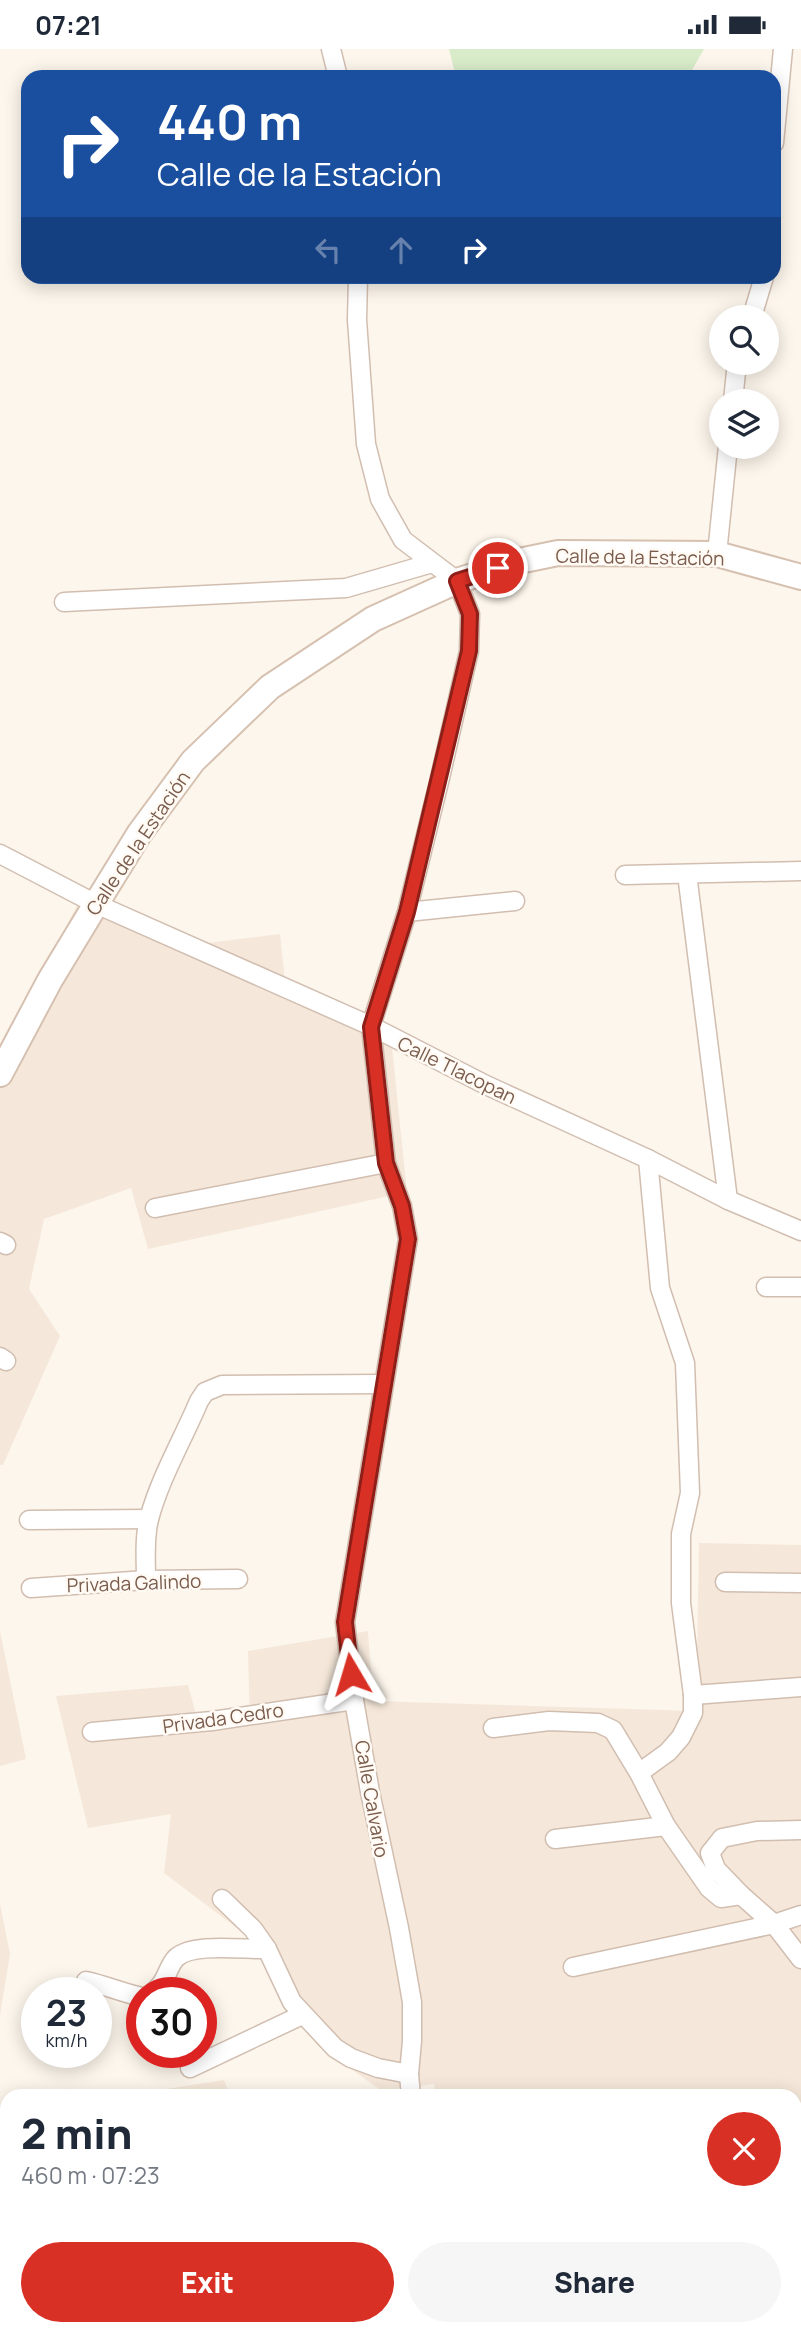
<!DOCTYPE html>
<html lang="en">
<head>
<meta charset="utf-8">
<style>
  body { margin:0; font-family:Manrope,sans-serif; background:#f6f6f7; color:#1f2937; height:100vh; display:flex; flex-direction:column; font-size:26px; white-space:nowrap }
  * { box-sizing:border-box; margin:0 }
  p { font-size:23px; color:#747a83 }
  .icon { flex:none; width:38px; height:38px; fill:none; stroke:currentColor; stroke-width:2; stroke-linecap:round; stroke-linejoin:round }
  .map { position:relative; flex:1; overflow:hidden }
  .details { position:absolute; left:0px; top:2040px; width:802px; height:247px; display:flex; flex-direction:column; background:#fff; border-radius:21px 21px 0 0; box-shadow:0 4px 18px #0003 }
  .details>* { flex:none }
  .hud { position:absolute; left:21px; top:21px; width:760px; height:214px; border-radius:21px; box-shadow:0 4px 18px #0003; background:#1a4fa0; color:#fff; overflow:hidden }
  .tools { position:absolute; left:709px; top:256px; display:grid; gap:14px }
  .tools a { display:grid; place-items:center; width:70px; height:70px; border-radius:50%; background:#fff; box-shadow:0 4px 18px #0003; font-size:35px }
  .speed { position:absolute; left:21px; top:1928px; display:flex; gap:14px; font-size:35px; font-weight:700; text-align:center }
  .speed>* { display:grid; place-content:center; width:91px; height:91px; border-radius:50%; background:#fff; box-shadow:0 4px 18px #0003; line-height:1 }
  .speed small { font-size:18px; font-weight:400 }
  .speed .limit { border:10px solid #d22; background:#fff; color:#111 }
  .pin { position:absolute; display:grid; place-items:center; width:60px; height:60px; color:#fff; margin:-30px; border:4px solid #fff; border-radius:50%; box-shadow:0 2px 7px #0007 }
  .me { position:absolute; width:77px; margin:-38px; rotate:353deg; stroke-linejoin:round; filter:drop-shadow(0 0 5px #0008) }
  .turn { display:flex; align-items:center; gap:24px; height:147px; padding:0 21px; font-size:32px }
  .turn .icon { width:91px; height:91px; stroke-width:2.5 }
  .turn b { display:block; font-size:49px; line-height:60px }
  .lanes { display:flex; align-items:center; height:66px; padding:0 21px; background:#0003; justify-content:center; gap:35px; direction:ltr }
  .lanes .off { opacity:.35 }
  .round { display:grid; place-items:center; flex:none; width:74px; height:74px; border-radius:37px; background:#f6f6f7 }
  .headline { display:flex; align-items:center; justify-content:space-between; height:119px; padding:0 21px }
  h1 { font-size:42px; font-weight:800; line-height:52px }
  .action { display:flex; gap:14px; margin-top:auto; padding:14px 21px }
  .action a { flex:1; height:80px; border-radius:42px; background:#d93025; color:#fff; font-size:28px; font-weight:800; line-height:80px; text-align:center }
  .action a+a { background:#f6f6f7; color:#1f2937 }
  .status { display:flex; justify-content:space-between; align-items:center; height:49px; padding:0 35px; background:#fff; direction:ltr }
  .status svg { height:19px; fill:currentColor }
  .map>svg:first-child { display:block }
  .residential { fill:#f5e8da }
  .green { fill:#d8ecc9 }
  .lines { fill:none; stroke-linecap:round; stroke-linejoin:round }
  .street-casing { stroke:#d1beb0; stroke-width:21 }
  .secondary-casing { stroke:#d6c0b0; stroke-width:28 }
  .street { stroke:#fff; stroke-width:18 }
  .secondary { stroke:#fff; stroke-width:24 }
  .route-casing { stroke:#8d1f18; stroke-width:18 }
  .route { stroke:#d93025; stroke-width:12 }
  .labels { text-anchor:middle; stroke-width:5; stroke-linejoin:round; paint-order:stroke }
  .street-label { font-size:19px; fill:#7a5c4d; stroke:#fffaf3 }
</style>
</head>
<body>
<div class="status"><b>07:21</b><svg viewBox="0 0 49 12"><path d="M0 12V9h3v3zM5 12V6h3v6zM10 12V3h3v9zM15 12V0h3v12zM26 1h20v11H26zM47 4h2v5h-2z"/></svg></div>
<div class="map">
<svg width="801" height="2287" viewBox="0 0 801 2287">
  <rect width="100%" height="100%" fill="#fdf6ec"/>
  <g class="residential">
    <polygon points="78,855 199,895 280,885 286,941 391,989 407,1143 148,1200 131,1139 44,1170 29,1240 60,1287 3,1416 0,1416 0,1004"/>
    <polygon points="699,1494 801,1496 801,2287 0,2287 0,2100 5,2100 7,2097 7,2280 794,2280 794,2048 436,2048 434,2035 382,2042 317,1996 250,1889 164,1824 171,1765 88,1779 56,1647 188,1636 200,1679 250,1674 248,1602 368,1582 373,1652 696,1662"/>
    <polygon points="0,1582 26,1710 0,1717"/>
    <polygon points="0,1855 10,1905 0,1966"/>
    <polygon points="224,2031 230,2047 141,2047 141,2044"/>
  </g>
  <polygon class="green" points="449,0 704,0 688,28 456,28"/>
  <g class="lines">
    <defs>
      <g id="street">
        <polyline points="331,0 338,28"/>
        <polyline points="774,94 783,0"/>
        <polyline points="358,228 357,271 366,395 380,450 403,491 457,532 470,565 469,602 440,729 407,863 371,977 386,1114 402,1157 408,1190 345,1573 354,1651 370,1743 399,1879 412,1953 412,1992 409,2025 411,2048"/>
        <polyline points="752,268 764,228"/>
        <polyline points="733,352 737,313"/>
        <polyline points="717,505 728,397"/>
        <polyline points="64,553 346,539 432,514"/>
        <polyline points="0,805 96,855 371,977 486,1036 648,1110 728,1151 801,1182"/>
        <polyline points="687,825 728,1151"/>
        <polyline points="625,826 801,822"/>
        <polyline points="407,863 515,852"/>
        <polyline points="155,1159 386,1114"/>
        <polyline points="0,1193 6,1196"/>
        <polyline points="766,1238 801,1238"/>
        <polyline points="0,1308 6,1312"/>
        <polyline points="29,1471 149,1470"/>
        <path d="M 146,1531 C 146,1511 144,1489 149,1470 C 160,1429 183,1390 199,1352 L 205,1343 L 222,1336 L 383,1335"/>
        <polyline points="725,1533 801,1534"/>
        <polyline points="31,1539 146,1531 238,1530"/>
        <polyline points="693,1646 801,1638"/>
        <polyline points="493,1679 549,1672 598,1674 613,1681 639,1724 666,1777 709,1839 721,1849 741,1846 774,1875 801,1910"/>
        <polyline points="92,1683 212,1672 354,1651"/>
        <polyline points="639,1724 668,1703 681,1688 693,1664 693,1646 681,1554 681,1485 690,1444 685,1314 660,1239 648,1110"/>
        <polyline points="555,1790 666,1777"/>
        <polyline points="741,1846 716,1820 710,1804 722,1789 757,1782 801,1781"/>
        <polyline points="222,1850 253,1880 267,1900 292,1953 335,1999 351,2009 378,2019 409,2025"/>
        <polyline points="573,1918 774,1875 801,1866"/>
        <path d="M 86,1932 C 105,1936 123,1944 142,1948"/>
        <path d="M 152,1944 C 167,1934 167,1918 176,1909 C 192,1893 245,1901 267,1900"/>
        <polyline points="190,2019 302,1966"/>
        <polyline points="794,2095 801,2093"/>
        <polyline points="464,2280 465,2287"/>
        <polyline points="537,2280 538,2287"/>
        <polyline points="667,2280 668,2287"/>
      </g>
      <polyline id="secondary" points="0,1025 50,931 96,855 139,785 193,712 270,638 373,570 457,532 519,512 558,504 717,505 801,528"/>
    </defs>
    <use href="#street" class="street-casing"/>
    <use href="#secondary" class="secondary-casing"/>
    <use href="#street" class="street"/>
    <use href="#secondary" class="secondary"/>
  </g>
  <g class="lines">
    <defs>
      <polyline id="route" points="351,1625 345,1573 408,1190 402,1157 386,1114 371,978 407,863 469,602 470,565 457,532 498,519"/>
    </defs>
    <use href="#route" class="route-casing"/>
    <use href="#route" class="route"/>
  </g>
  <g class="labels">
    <g class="street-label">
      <text transform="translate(640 508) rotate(1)" y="7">Calle de la Estación</text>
      <text transform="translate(138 794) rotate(-56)" y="7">Calle de la Estación</text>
      <text transform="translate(457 1021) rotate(26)" y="7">Calle Tlacopan</text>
      <text transform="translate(134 1534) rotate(-2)" y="7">Privada Galindo</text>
      <text transform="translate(223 1669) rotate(-8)" y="7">Privada Cedro</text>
      <text transform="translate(372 1750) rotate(80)" y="7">Calle Calvario</text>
    </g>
  </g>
</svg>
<div class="tools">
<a><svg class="icon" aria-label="search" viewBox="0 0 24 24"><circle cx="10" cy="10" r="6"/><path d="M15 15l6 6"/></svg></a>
<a><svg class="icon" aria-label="layers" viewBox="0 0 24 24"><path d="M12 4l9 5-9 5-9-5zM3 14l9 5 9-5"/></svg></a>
</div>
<div class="speed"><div>23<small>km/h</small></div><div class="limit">30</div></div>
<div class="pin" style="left:498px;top:519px;background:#d93025"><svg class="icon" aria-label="arrive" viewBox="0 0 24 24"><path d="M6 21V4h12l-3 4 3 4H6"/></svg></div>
<svg class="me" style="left:351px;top:1625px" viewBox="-20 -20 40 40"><path d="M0-17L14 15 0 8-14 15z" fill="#d93025" stroke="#fff" stroke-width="4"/></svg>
<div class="hud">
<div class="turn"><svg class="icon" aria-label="right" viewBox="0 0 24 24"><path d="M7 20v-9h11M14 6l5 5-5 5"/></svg><div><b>440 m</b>Calle de la Estación</div></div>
<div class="lanes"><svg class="icon off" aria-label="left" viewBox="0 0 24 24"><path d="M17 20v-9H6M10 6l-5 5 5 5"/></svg><svg class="icon off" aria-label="ahead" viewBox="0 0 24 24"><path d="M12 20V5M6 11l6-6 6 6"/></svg><svg class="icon" aria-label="right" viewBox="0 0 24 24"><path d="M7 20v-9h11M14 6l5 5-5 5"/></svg></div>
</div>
<section class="details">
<div class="headline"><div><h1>2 min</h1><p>460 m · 07:23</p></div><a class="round" style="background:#d93025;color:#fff"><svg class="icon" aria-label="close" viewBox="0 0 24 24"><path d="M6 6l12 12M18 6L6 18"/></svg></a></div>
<div class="action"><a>Exit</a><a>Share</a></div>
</section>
</div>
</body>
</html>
